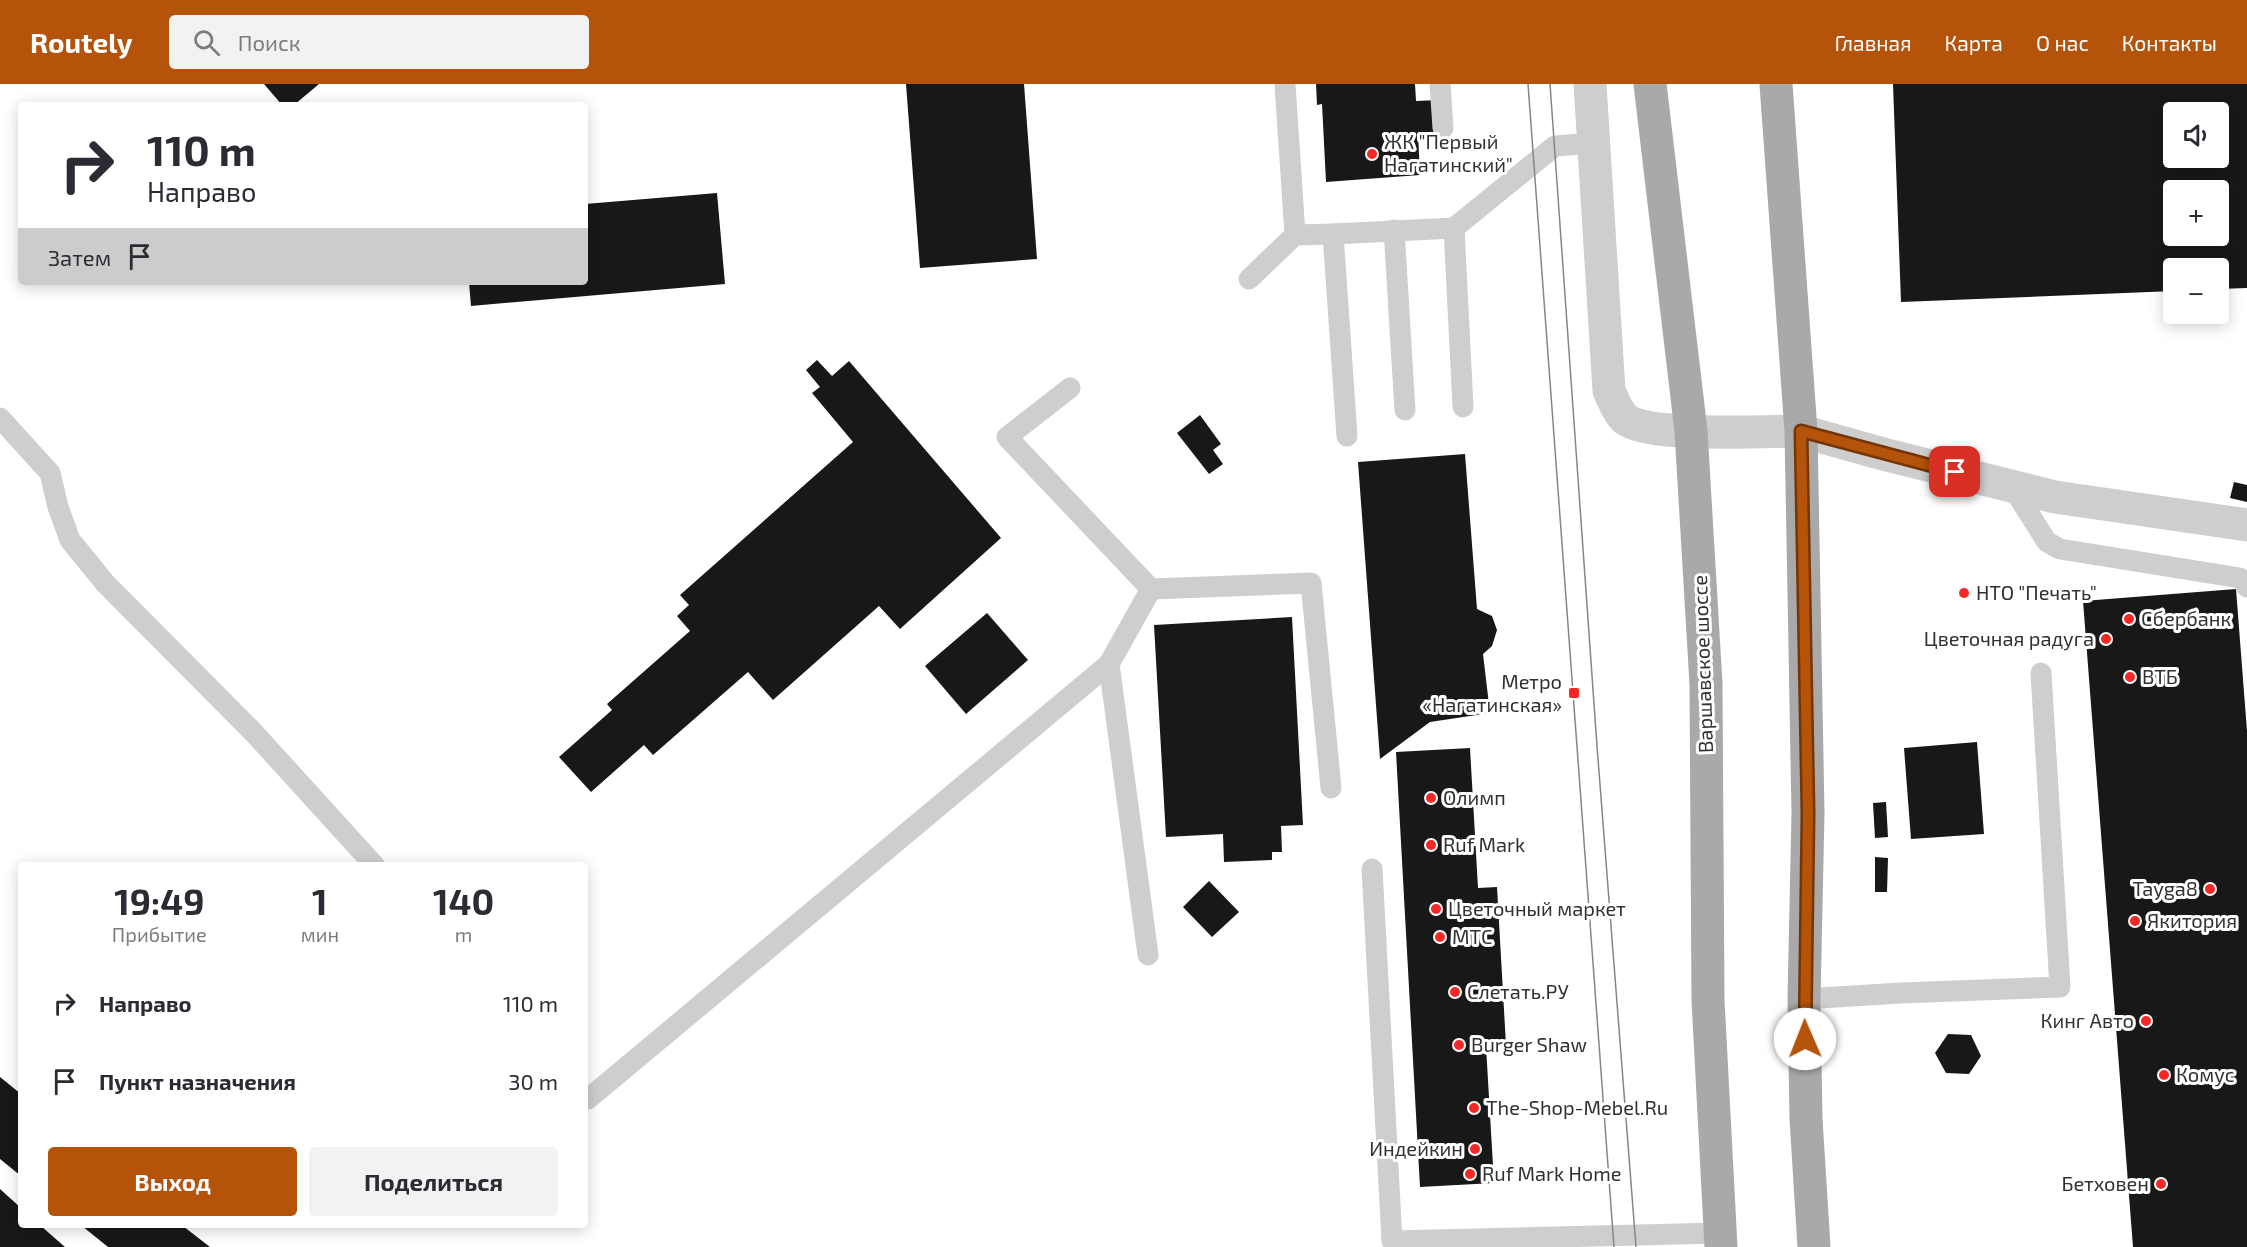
<!DOCTYPE html>
<html lang="ru">
<head>
<meta charset="utf-8">
<style>
  body { margin:0; font-family:"Exo 2",sans-serif; background:#f2f2f3; color:#2b2b33; height:100vh; display:flex; flex-direction:column; font-size:22px; white-space:nowrap }
  * { box-sizing:border-box; margin:0 }
  p { font-size:20px; color:#7c7c81 }
  .icon { flex:none; width:33px; height:33px; fill:none; stroke:currentColor; stroke-width:2; stroke-linecap:round; stroke-linejoin:round }
  .map { position:relative; flex:1; overflow:hidden }
  .side { position:absolute; left:18px; top:778px; width:570px; height:366px; display:flex; flex-direction:column; background:#fff; border-radius:6px; box-shadow:0 3px 15px #0003 }
  .side>* { flex:none }
  .top-card { position:absolute; left:18px; top:18px; width:570px; height:183px; border-radius:6px; box-shadow:0 3px 15px #0003; background:#fff; color:#2b2b33; overflow:hidden }
  .tools { position:absolute; left:2163px; top:18px; display:grid; gap:12px }
  .tools a { display:grid; place-items:center; width:66px; height:66px; border-radius:6px; background:#fff; box-shadow:0 3px 15px #0003; font-size:30px }
  .pin { position:absolute; display:grid; place-items:center; width:51px; height:51px; color:#fff; margin:-26px; border-radius:12px; box-shadow:0 3px 9px #0006 }
  .me { position:absolute; width:66px; margin:-33px; rotate:359deg; stroke-linejoin:round; filter:drop-shadow(0 0 4px #0008) }
  .turn { display:flex; align-items:center; gap:21px; height:126px; padding:0 30px; font-size:27px }
  .turn .icon { width:78px; height:78px; stroke-width:2.5 }
  .turn b { display:block; font-size:42px; line-height:51px }
  .then { display:flex; align-items:center; height:57px; padding:0 30px; background:#0003; gap:12px; font-size:22px }
  .eta { display:flex; justify-content:space-evenly; align-items:center; height:102px; text-align:center }
  .eta b { font-size:36px; font-weight:700; line-height:42px }
  .primary-button { display:flex; gap:12px; margin-top:auto; padding:12px 30px }
  .primary-button a { flex:1; height:69px; border-radius:6px; background:#b45309; color:#fff; font-size:24px; font-weight:700; line-height:69px; text-align:center }
  .primary-button a+a { background:#f2f2f3; color:#2b2b33 }
  ul { padding:0; list-style:none }
  li { display:flex; align-items:center; gap:18px; height:78px; padding:0 30px }
  li div { flex:1 }
  li b { display:block; font-size:22px }
  li em { font-style:normal }
  header { display:flex; align-items:center; gap:36px; box-sizing:border-box; height:84px; padding:0 30px; background:#b45309; color:#fff }
  header strong { font-size:28px }
  nav { display:flex; gap:33px; margin-inline-start:auto; font-size:21px }
  .search { width:420px; height:54px; background:#f2f2f3; display:flex; align-items:center; gap:15px; box-sizing:border-box; padding:0 21px; border-radius:6px; color:#7c7c81; font-size:22px }
  .map>svg:first-child { display:block }
  .building { fill:#181818; fill-rule:evenodd }
  .lines { fill:none; stroke-linecap:round; stroke-linejoin:round }
  .service { stroke:#cecece; stroke-width:21 }
  .minor { stroke:#cecece; stroke-width:33 }
  .tertiary { stroke:#cecece; stroke-width:33 }
  .primary { stroke:#a9a9a9; stroke-width:33 }
  .tram { stroke:#868686; stroke-width:1.5 }
  .route-casing { stroke:#753606; stroke-width:15 }
  .route { stroke:#b45309; stroke-width:10 }
  .poi-dot { fill:#f52826; stroke:#fff; stroke-width:2 }
  .labels { text-anchor:middle; stroke-width:6; stroke-linejoin:round; paint-order:stroke }
  .poi-label { font-size:20px; fill:#313131; stroke:#fff; text-anchor:start }
  .street-label { font-size:20px; fill:#313131; stroke:#fff }
</style>
</head>
<body>
<header>
<strong>Routely</strong>
<div class="search"><svg class="icon" aria-label="search" viewBox="0 0 24 24"><circle cx="10" cy="10" r="6"/><path d="M15 15l6 6"/></svg>Поиск</div>
<nav><a>Главная</a><a>Карта</a><a>О нас</a><a>Контакты</a></nav>
</header>
<div class="map">
<svg width="2247" height="1163" viewBox="0 0 2247 1163">
  <rect width="100%" height="100%" fill="#fff"/>
  <g class="building">
    <polygon points="264,0 319,0 294,21 282,21"/>
    <polygon points="906,0 1024,0 1037,175 920,184"/>
    <polygon points="1316,0 1415,0 1416,17 1439,16 1441,48 1418,49 1420,91 1326,98 1322,20 1317,21"/>
    <path d="M 1893,0 L 2247,0 L 2247,204 L 2218,205 L 2218,184 L 2174,184 L 2174,207 L 1901,218 ZM 2174,28 L 2218,28 L 2218,74 L 2174,74 ZM 2174,106 L 2218,106 L 2218,152 L 2174,152 Z"/>
    <polygon points="717,109 725,200 471,222 469,198 585,198 585,120"/>
    <polygon points="817,276 832,292 849,277 1001,454 900,545 879,522 773,616 748,588 653,671 644,661 591,708 559,673 612,626 607,620 690,547 677,532 689,521 680,511 853,358 812,309 820,303 806,286"/>
    <polygon points="1200,331 1221,360 1213,366 1223,380 1209,390 1177,349"/>
    <polygon points="1465,370 1477,525 1492,532 1497,546 1492,562 1483,570 1490,629 1430,638 1380,675 1358,378"/>
    <polygon points="2234,398 2247,401 2247,418 2230,414"/>
    <polygon points="2236,505 2247,647 2247,1163 2133,1163 2083,517"/>
    <polygon points="987,529 1028,576 966,630 925,582"/>
    <polygon points="1292,533 1303,741 1281,742 1282,768 1272,768 1272,776 1224,778 1223,750 1166,753 1154,541"/>
    <polygon points="1977,658 1984,750 1911,755 1904,664"/>
    <polygon points="1470,664 1478,804 1497,803 1506,961 1486,962 1494,1099 1420,1103 1396,668"/>
    <polygon points="1886,718 1888,753 1875,754 1873,719"/>
    <polygon points="1875,773 1888,774 1887,808 1875,808"/>
    <polygon points="1209,797 1239,828 1212,853 1183,823"/>
    <polygon points="1948,950 1971,951 1981,972 1969,990 1946,989 1935,969"/>
    <polygon points="0,993 21,1010 21,1092 0,1075"/>
    <polygon points="0,1105 21,1124 21,1142 41,1142 65,1163 0,1163"/>
    <polygon points="82,1142 183,1142 210,1163 108,1163"/>
  </g>
  <g class="lines">
    <g class="service">
      <polyline points="1440,0 1443,44"/>
      <polyline points="1454,144 1463,323"/>
      <polyline points="1394,146 1405,326"/>
      <polyline points="1295,151 1333,150"/>
      <polyline points="1249,195 1295,151 1285,0"/>
      <polyline points="1070,304 1007,353 1151,505 1311,499 1331,704"/>
      <polyline points="0,334 50,389 58,423 70,456 105,499 255,650 375,782"/>
      <polyline points="1347,352 1333,150 1454,144 1555,62 1595,59"/>
      <polyline points="2011,401 2047,458 2060,465 2240,494 2247,503"/>
      <polyline points="1109,580 1148,871"/>
      <polyline points="1372,785 1392,1157 1720,1149"/>
      <polyline points="1804,915 1901,909 2060,903 2041,589"/>
      <polyline points="585,1011 588,1015 1109,580 1151,505"/>
    </g>
    <polyline class="minor" points="1801,347 1883,370 2055,413 2247,441"/>
    <path class="tertiary" d="M 1590,0 L 1609,307 C 1613,315 1618,329 1625,335 C 1650,354 1765,347 1801,347"/>
    <g class="primary">
      <polyline points="1650,0 1691,347 1706,600 1708,916 1721,1163"/>
      <polyline points="1776,0 1801,347 1808,729 1804,915 1806,1035 1814,1163"/>
    </g>
    <g class="tram">
      <polyline points="1528,0 1614,1163"/>
      <polyline points="1550,0 1597,662 1636,1163"/>
    </g>
  </g>
  <g class="lines">
    <defs>
      <polyline id="route" points="1805,955 1808,729 1801,347 1955,388"/>
    </defs>
    <use href="#route" class="route-casing"/>
    <use href="#route" class="route"/>
  </g>
  <g class="poi-dot">
    <circle cx="1372" cy="70" r="6"/>
    <circle cx="1964" cy="509" r="6"/>
    <circle cx="2129" cy="535" r="6"/>
    <circle cx="2106" cy="555" r="6"/>
    <circle cx="2130" cy="593" r="6"/>
    <rect x="1568" y="603" width="12" height="12" rx="3"/>
    <circle cx="1431" cy="714" r="6"/>
    <circle cx="1431" cy="761" r="6"/>
    <circle cx="2210" cy="805" r="6"/>
    <circle cx="1436" cy="825" r="6"/>
    <circle cx="2135" cy="837" r="6"/>
    <circle cx="1440" cy="853" r="6"/>
    <circle cx="1455" cy="908" r="6"/>
    <circle cx="2146" cy="937" r="6"/>
    <circle cx="1459" cy="961" r="6"/>
    <circle cx="2164" cy="991" r="6"/>
    <circle cx="1474" cy="1024" r="6"/>
    <circle cx="1475" cy="1065" r="6"/>
    <circle cx="1470" cy="1090" r="6"/>
    <circle cx="2161" cy="1100" r="6"/>
  </g>
  <g class="labels">
    <g class="poi-label">
      <text x="1384" y="65">ЖК "Первый<tspan x="1384" dy="23">Нагатинский"</tspan></text>
      <text x="1976" y="516">НТО "Печать"</text>
      <text x="2141" y="542">Сбербанк</text>
      <text x="2094" y="562" text-anchor="end">Цветочная радуга</text>
      <text x="2142" y="600">ВТБ</text>
      <text x="1562" y="605" text-anchor="end">Метро<tspan x="1562" dy="23">«Нагатинская»</tspan></text>
      <text x="1443" y="721">Олимп</text>
      <text x="1443" y="768">Ruf Mark</text>
      <text x="2198" y="812" text-anchor="end">Tayga8</text>
      <text x="1448" y="832">Цветочный маркет</text>
      <text x="2147" y="844">Якитория</text>
      <text x="1452" y="860">МТС</text>
      <text x="1467" y="915">Слетать.РУ</text>
      <text x="2134" y="944" text-anchor="end">Кинг Авто</text>
      <text x="1471" y="968">Burger Shaw</text>
      <text x="2176" y="998">Комус</text>
      <text x="1486" y="1031">The-Shop-Mebel.Ru</text>
      <text x="1463" y="1072" text-anchor="end">Индейкин</text>
      <text x="1482" y="1097">Ruf Mark Home</text>
      <text x="2149" y="1107" text-anchor="end">Бетховен</text>
    </g>
    <g class="street-label">
      <text transform="translate(1703 580) rotate(-92)" y="7">Варшавское шоссе</text>
    </g>
  </g>
</svg>
<div class="tools">
<a><svg class="icon" aria-label="sound" viewBox="0 0 24 24"><path d="M4 9h4l5-4v14l-5-4H4zM17 9q2 3 0 6"/></svg></a>
<a>+</a>
<a>−</a>
</div>
<div class="pin" style="left:1955px;top:388px;background:#d93025"><svg class="icon" aria-label="arrive" viewBox="0 0 24 24"><path d="M6 21V4h12l-3 4 3 4H6"/></svg></div>
<svg class="me" style="left:1805px;top:955px" viewBox="-20 -20 40 40"><circle r="19" fill="#fff"/><path d="M0-13L10 11 0 6-10 11z" fill="#b45309"/></svg>
<div class="top-card">
<div class="turn"><svg class="icon" aria-label="right" viewBox="0 0 24 24"><path d="M7 20v-9h11M14 6l5 5-5 5"/></svg><div><b>110 m</b>Направо</div></div>
<div class="then">Затем<svg class="icon" aria-label="arrive" viewBox="0 0 24 24"><path d="M6 21V4h12l-3 4 3 4H6"/></svg></div>
</div>
<section class="side">
<div class="eta">
<div><b>19:49</b><p>Прибытие</p></div>
<div><b>1</b><p>мин</p></div>
<div><b>140</b><p>m</p></div>
</div>
<ul>
<li><svg class="icon" aria-label="right" viewBox="0 0 24 24"><path d="M7 20v-9h11M14 6l5 5-5 5"/></svg><div><b>Направо</b></div><em>110 m</em></li>
<li><svg class="icon" aria-label="arrive" viewBox="0 0 24 24"><path d="M6 21V4h12l-3 4 3 4H6"/></svg><div><b>Пункт назначения</b></div><em>30 m</em></li>
</ul>
<div class="primary-button"><a>Выход</a><a>Поделиться</a></div>
</section>
</div>
</body>
</html>
